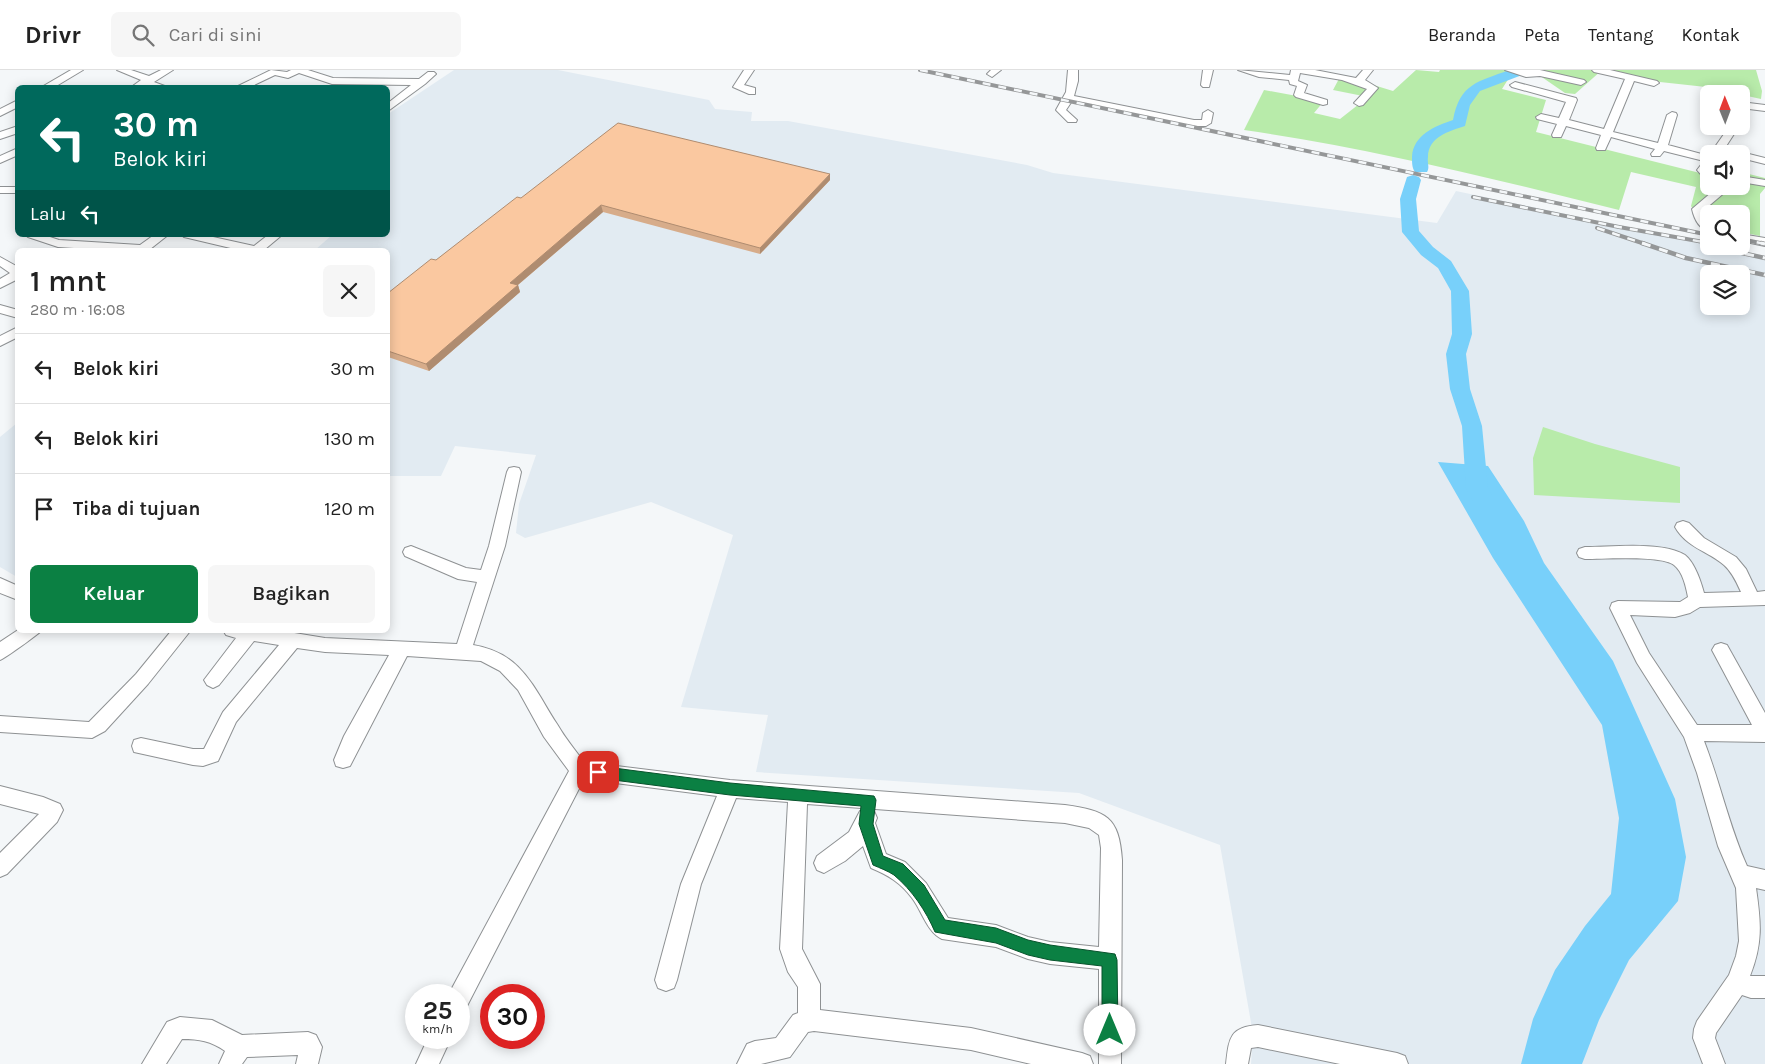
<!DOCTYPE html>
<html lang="id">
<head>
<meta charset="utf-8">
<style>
  body { margin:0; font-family:Karla,sans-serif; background:#f6f6f6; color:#222; height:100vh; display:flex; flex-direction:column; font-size:19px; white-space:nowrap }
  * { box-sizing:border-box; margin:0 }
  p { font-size:16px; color:#767676 }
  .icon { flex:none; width:28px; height:28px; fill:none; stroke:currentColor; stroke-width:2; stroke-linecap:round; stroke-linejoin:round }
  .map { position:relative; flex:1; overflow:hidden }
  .details { position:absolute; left:15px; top:178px; width:375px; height:385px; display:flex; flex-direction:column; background:#fff; border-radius:8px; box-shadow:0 2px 12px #0003 }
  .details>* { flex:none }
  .guide { position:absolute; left:15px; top:15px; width:375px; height:152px; border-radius:8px; box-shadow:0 2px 12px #0003; background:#00695c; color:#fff; overflow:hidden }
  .needle { width:32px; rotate:359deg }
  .buttons { position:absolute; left:1700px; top:15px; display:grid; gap:10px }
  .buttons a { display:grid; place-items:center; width:50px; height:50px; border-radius:8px; background:#fff; box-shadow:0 2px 12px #0003; font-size:25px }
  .speed { position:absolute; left:405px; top:914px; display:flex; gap:10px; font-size:25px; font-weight:700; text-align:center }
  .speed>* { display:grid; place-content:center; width:65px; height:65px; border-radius:50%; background:#fff; box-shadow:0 2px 12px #0003; line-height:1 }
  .speed small { font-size:12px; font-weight:400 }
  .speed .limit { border:8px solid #d22; background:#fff; color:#111 }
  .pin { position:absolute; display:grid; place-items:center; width:42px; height:42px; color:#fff; margin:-21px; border-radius:10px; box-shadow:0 2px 8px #0006 }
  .me { position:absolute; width:55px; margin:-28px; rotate:0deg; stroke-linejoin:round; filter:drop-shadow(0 0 4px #0008) }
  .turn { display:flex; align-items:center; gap:18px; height:105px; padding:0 15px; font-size:22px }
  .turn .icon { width:65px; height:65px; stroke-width:2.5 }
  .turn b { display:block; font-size:35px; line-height:42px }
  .then { display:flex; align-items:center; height:48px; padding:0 15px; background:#0003; gap:10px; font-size:19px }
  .round { display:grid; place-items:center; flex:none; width:52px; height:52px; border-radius:8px; background:#f6f6f6 }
  .summary { display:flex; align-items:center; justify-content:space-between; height:85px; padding:0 15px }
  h1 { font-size:30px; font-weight:600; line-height:38px }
  .primary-button { display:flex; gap:10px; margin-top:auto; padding:10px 15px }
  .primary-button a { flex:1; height:58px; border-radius:8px; background:#0b8043; color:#fff; font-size:20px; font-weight:600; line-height:58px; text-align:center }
  .primary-button a+a { background:#f6f6f6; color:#222 }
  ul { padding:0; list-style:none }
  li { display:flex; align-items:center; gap:15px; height:70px; padding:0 15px; border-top:1px solid #e0e0e0 }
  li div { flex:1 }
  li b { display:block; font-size:19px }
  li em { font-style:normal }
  header { display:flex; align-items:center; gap:30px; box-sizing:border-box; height:70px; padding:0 25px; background:#fff; border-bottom:1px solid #e0e0e0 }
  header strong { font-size:24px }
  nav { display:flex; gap:28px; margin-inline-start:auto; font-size:18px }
  .search { width:350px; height:45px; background:#f6f6f6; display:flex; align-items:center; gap:12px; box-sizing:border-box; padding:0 18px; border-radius:8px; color:#767676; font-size:19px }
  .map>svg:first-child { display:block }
  .built { fill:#e2ebf2; fill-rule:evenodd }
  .green { fill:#b8ebaa }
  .water { fill:#78d0fa }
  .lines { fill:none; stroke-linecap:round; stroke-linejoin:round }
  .river { fill:#78d0fa; fill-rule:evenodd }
  .minor-casing { stroke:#8e9193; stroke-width:2 }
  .minor { fill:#fff; fill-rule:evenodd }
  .rail-far1-casing { stroke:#959798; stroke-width:4 }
  .rail-casing { stroke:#959798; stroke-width:4.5 }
  .rail-far1 { stroke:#f4f7f9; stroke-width:2.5; stroke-dasharray:8; stroke-linecap:butt }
  .rail { stroke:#f4f7f9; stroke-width:3; stroke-dasharray:9; stroke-linecap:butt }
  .wall { fill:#d7ac8a }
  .shaded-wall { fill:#af8c70 }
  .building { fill:#fac8a0; stroke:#af8c70 }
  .route { fill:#0b8043; stroke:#07532c }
</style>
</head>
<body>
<header>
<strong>Drivr</strong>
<div class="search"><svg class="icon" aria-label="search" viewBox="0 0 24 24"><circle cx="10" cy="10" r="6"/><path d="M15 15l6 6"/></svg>Cari di sini</div>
<nav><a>Beranda</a><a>Peta</a><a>Tentang</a><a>Kontak</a></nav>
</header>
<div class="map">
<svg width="1765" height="994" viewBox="0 0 1765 994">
  <rect width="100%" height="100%" fill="#f4f7f9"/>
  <g class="built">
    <path d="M 454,0 L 558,0 L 709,30 L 715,39 L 752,42 L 751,51 L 788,51 L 1027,95 L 1053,103 L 1437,153 L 1456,121 L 1709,174 L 1709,176 L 1719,176 L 1765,186 L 1765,994 L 1251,994 L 1253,964 L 1220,775 L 1079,723 L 756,702 L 768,645 L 681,637 L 733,465 L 651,432 L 525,468 L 516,463 L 519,434 L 536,385 L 455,376 L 441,406 L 388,406 L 388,180 L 315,180 L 332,165 L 388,165 L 388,44 ZM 1709,204 L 1741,204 L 1741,236 L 1709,236 Z"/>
    <polygon points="17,353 17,507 0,497 0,367"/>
  </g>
  <g class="green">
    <path d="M 1416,0 L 1439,2 L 1440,0 L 1514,0 L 1502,19 L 1546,30 L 1536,62 L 1700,103 L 1709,94 L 1709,116 L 1741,116 L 1741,102 L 1765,108 L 1765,118 L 1760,124 L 1760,166 L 1741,162 L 1741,144 L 1709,144 L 1709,157 L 1703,156 L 1691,136 L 1696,117 L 1631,102 L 1619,140 C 1495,109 1370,78 1244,60 L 1264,20 L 1324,31 L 1314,43 L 1340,49 L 1368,27 L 1333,20 L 1341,5 L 1393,21 Z"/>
    <polygon points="1528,0 1602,0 1575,24 1565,23 1533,1"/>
    <polygon points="1611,0 1756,0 1762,21 1761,29 1706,17 1660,12"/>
    <polygon points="1543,357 1595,374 1680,397 1680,433 1534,425 1533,388"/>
  </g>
  <polygon class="water" points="1438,392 1488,396 1524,451 1544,493 1613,591 1675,729 1686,787 1678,831 1629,890 1599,950 1582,994 1521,994 1533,949 1555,900 1585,856 1611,824 1619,748 1602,655 1493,488"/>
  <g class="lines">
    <g class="river">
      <path d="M 1509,0 L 1529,0 L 1527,3 L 1480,21 L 1470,35 L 1465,56 C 1449,61 1428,67 1428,87 C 1427,93 1430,97 1427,102 L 1415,102 C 1412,98 1412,93 1412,87 C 1413,65 1435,56 1453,50 C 1460,13 1478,12 1509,0 Z"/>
      <polygon points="1413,105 1419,107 1421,110 1416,129 1419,161 1433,177 1451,191 1469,221 1472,264 1466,284 1470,319 1482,356 1488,418 1492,425 1489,431 1481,433 1473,431 1466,419 1462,356 1450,319 1446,284 1452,264 1451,221 1438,198 1421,185 1402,162 1400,129 1407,107"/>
    </g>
    <defs>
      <g id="minor">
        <polygon points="71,0 83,0 53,18 40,18"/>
        <polygon points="117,0 131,0 149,6 161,0 173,0 154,12 170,18 146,16 130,18 141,10"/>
        <polygon points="271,0 287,2 291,0 308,0 333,8 419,9 428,2 434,2 436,4 425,14 388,41 388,33 411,15 332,14 299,3 288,8 275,5 248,18 234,18"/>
        <polygon points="744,0 754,0 744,15 755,18 755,24 749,24 733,17"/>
        <polygon points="991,0 1001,0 992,7 987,4"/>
        <polygon points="1068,0 1078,0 1078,11 1074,26 1194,50 1202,50 1203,43 1208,40 1213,43 1211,53 1206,56 1194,56 1072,31 1066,40 1077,50 1076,52 1068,52 1056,40 1066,22"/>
        <polygon points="1203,0 1213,0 1209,17 1203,17 1201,15"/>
        <polygon points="1238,0 1290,5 1291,0 1315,0 1356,8 1363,0 1373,0 1365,10 1378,18 1363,35 1359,36 1354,33 1367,19 1342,10 1300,3 1298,11 1307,15 1304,23 1327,30 1327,34 1323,35 1296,27 1294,25 1297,16 1290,14 1289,10 1259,7"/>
        <polygon points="1505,0 1540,0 1584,10 1586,12 1581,15 1540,6 1526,7"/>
        <polygon points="1592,0 1610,0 1657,11 1659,13 1654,16 1634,11 1613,62 1658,73 1667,45 1672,42 1676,43 1677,45 1668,75 1709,86 1709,110 1705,109 1697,100 1704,91 1664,81 1660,86 1652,86 1651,84 1655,79 1611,67 1605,80 1597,80 1596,78 1601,65 1566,56 1561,67 1553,67 1552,65 1557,54 1537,49 1536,47 1541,44 1559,48 1566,32 1512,17 1510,15 1515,12 1576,28 1577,30 1569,50 1604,59 1625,9 1594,2"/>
        <polygon points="18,30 18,37 0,46 0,39"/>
        <polygon points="1741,32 1765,35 1765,41 1741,38"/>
        <polygon points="18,56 18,63 0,69 0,62"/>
        <polygon points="1727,56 1737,56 1734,64 1721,84 1710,84 1724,64"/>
        <polygon points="18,78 18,85 0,93 0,86"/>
        <polygon points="1741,82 1765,88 1765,94 1741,88 1741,84 1737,84"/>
        <polygon points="1741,106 1765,110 1765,116 1741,112"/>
        <path d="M 1712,116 L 1724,116 L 1724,123 L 1704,140 L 1709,151 L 1709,161 C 1699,159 1694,148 1692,139 L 1712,122 Z"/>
        <rect x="0" y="117" width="18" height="6"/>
        <polygon points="1741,164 1765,168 1765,176 1741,171"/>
        <polygon points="26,165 44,165 59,170 140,175 154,165 168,165 149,180 106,180 58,177 28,167"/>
        <polygon points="182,165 204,165 254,176 268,165 282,165 264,180 239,180 184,167"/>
        <polygon points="0,187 18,197 18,209 0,218 0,209 10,203 0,196"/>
        <polygon points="0,235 18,240 18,248 0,243"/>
        <polygon points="18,257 18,267 0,276 0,266"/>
        <path d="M 514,397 L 519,398 L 521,402 L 505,476 L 473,575 C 522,583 533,617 557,654 C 565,668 575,680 584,692 L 730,710 L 1065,735 C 1106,741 1119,746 1122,790 L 1121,994 L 1099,994 L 1099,899 L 1050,894 L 1028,889 L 996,877 L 942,869 C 927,862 922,841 912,828 C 901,813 888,805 871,798 L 863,776 L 845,791 L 824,803 L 817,800 L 814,793 L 817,786 L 849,762 L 860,741 L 867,739 L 874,741 L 877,748 L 875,753 L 886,784 L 905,792 L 926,813 L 948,848 L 996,855 L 1028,867 L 1050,872 L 1099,877 L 1101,778 L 1099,765 L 1089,758 L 1065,753 L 807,734 L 802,879 L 820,914 L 820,940 L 971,958 L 1082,983 L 1090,986 L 1093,994 L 1031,994 L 971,980 L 814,961 L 808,962 L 790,987 L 761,994 L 737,994 L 747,974 L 755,971 L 776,968 L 793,945 L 798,943 L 798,917 L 788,902 L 780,879 L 788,732 L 736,728 L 701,814 L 677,910 L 674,918 L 666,921 L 658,918 L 655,910 L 681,814 L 717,726 L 584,709 L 467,936 L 459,939 L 459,925 L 449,925 L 451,920 L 569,701 L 544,667 L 518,620 L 500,601 L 481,591 L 407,586 L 350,696 L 343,698 L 336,696 L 334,690 L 344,666 L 389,585 L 325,582 L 297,578 L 236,652 L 218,691 L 203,696 L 193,695 L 134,682 L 132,676 L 134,670 L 141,668 L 193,679 L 204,679 L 223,642 L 279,575 L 254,571 L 219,615 L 213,618 L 207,615 L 204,610 L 236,568 L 226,565 L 223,560 L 276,560 L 325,568 L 457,574 L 477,512 L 458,509 L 405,486 L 403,482 L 405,478 L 411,476 L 466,498 L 481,500 L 489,476 L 507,402 L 509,398 Z"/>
        <path d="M 1683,451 L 1689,453 L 1704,468 L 1736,487 L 1746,499 L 1757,522 L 1765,521 L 1765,535 L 1700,537 L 1690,543 L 1675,547 L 1630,545 L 1649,583 L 1697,655 L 1752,655 L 1712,580 L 1715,575 L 1721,573 L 1727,575 L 1765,643 L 1765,672 L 1704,671 C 1720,712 1729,756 1747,796 L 1765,800 L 1765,820 L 1756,818 C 1761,853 1763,873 1750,906 L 1765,906 L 1765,928 L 1751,928 L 1742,925 L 1716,963 L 1715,968 L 1725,994 L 1703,994 L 1693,968 L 1694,959 L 1697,951 L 1729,905 L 1736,886 L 1739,871 L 1736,818 L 1718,776 L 1697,703 L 1684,667 L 1637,593 L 1610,538 L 1612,533 L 1618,531 L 1680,532 L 1688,527 C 1686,517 1683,502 1674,495 C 1662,485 1602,489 1585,489 L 1579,487 L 1577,483 L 1579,479 L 1585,477 C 1611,477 1663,471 1685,485 C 1695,493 1701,512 1704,523 L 1741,522 C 1737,513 1732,502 1724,495 C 1708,481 1687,478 1675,457 L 1677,453 Z"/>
        <polygon points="0,508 18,516 18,530 0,523"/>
        <path d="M 18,560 L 42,560 C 40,563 4,589 0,590 L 0,572 Z"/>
        <polygon points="172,560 191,560 148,614 105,661 92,668 0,662 0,646 89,652 136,604"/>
        <polygon points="0,716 43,727 60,734 63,740 57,752 7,804 0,807 0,783 39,744 0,734"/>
        <path d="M 180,947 L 212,950 L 242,965 L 308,962 L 316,965 L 322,977 L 318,994 L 296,994 L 298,985 L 247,987 L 242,994 L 219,994 L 225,981 C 211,971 199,969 182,969 L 166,994 L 142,994 L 167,952 Z"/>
        <path d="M 1258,955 L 1397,983 L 1405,986 L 1408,994 L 1340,994 L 1258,977 L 1251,978 L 1248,994 L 1226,994 C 1229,969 1229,957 1258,955 Z"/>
        <polygon points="428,968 451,968 439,994 416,994"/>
      </g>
    </defs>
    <use href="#minor" class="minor-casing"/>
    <use href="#minor" class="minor"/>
    <defs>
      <g id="rail-far1">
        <polyline points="920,0 1709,165"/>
        <polyline points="1473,127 1619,157 1709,173"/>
        <polyline points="1597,158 1645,174"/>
        <polyline points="1741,169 1765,174"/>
      </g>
      <g id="rail">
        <polyline points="1642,173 1686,188 1765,205"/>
        <polyline points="1761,173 1765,174"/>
        <polyline points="1710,176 1765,188"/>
      </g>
    </defs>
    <use href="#rail-far1" class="rail-far1-casing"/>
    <use href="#rail" class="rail-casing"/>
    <use href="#rail-far1" class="rail-far1"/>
    <use href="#rail" class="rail"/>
  </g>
  <polygon class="wall" points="830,110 760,184 603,142 518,215 520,222 429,301 388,287 388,223 436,190 521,128"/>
  <g class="shaded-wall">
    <polygon points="830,104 830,110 760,184 760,178"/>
    <polygon points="601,135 603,142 513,219 510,213"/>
    <polygon points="518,215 520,222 429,301 426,294"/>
  </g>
  <polygon class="building" points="618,53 830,104 760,178 601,135 510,213 518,215 426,294 388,281 388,223 431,189 436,190 517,127 521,128"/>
  <path class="route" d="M 598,696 L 730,713 L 874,726 L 876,730 L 873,754 L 883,786 L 903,794 L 924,815 L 945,850 L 996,858 L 1028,870 L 1050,875 L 1115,884 L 1117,890 L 1118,960 L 1116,966 L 1110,968 L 1104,966 L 1102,960 L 1102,896 L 1050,890 L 1028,885 L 996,873 L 935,862 C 926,841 912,820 894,805 C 888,801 880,798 873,795 L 859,754 L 861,736 L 730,725 L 598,708 L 593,706 L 591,702 L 593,698 Z"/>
</svg>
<div class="buttons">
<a><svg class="needle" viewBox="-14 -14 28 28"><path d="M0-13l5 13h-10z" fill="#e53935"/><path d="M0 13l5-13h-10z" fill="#767676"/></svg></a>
<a><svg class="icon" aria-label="sound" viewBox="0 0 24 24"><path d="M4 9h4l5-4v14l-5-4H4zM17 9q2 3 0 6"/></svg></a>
<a><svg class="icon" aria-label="search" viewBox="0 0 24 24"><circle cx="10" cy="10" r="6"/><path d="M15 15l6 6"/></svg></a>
<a><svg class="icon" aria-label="layers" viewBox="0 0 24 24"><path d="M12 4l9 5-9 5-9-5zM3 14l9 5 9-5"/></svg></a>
</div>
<div class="speed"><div>25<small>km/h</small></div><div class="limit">30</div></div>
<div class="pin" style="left:598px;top:702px;background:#d93025"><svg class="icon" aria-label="arrive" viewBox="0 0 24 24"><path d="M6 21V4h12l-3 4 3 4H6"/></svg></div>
<svg class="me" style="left:1110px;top:960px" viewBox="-20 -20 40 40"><circle r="19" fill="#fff"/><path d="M0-13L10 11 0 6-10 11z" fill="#0b8043"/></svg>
<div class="guide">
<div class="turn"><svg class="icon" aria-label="left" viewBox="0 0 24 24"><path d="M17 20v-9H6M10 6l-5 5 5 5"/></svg><div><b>30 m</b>Belok kiri</div></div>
<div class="then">Lalu<svg class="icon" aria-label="left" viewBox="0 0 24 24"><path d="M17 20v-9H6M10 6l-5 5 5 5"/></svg></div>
</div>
<section class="details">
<div class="summary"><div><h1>1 mnt</h1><p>280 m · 16:08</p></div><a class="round"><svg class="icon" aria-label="close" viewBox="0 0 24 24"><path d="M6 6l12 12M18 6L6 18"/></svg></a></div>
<ul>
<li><svg class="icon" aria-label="left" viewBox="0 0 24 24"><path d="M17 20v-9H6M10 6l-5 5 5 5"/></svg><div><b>Belok kiri</b></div><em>30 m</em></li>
<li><svg class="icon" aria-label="left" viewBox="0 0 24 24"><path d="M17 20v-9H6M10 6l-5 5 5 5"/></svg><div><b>Belok kiri</b></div><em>130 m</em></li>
<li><svg class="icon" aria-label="arrive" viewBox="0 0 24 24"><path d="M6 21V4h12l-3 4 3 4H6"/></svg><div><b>Tiba di tujuan</b></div><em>120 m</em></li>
</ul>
<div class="primary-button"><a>Keluar</a><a>Bagikan</a></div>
</section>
</div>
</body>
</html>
